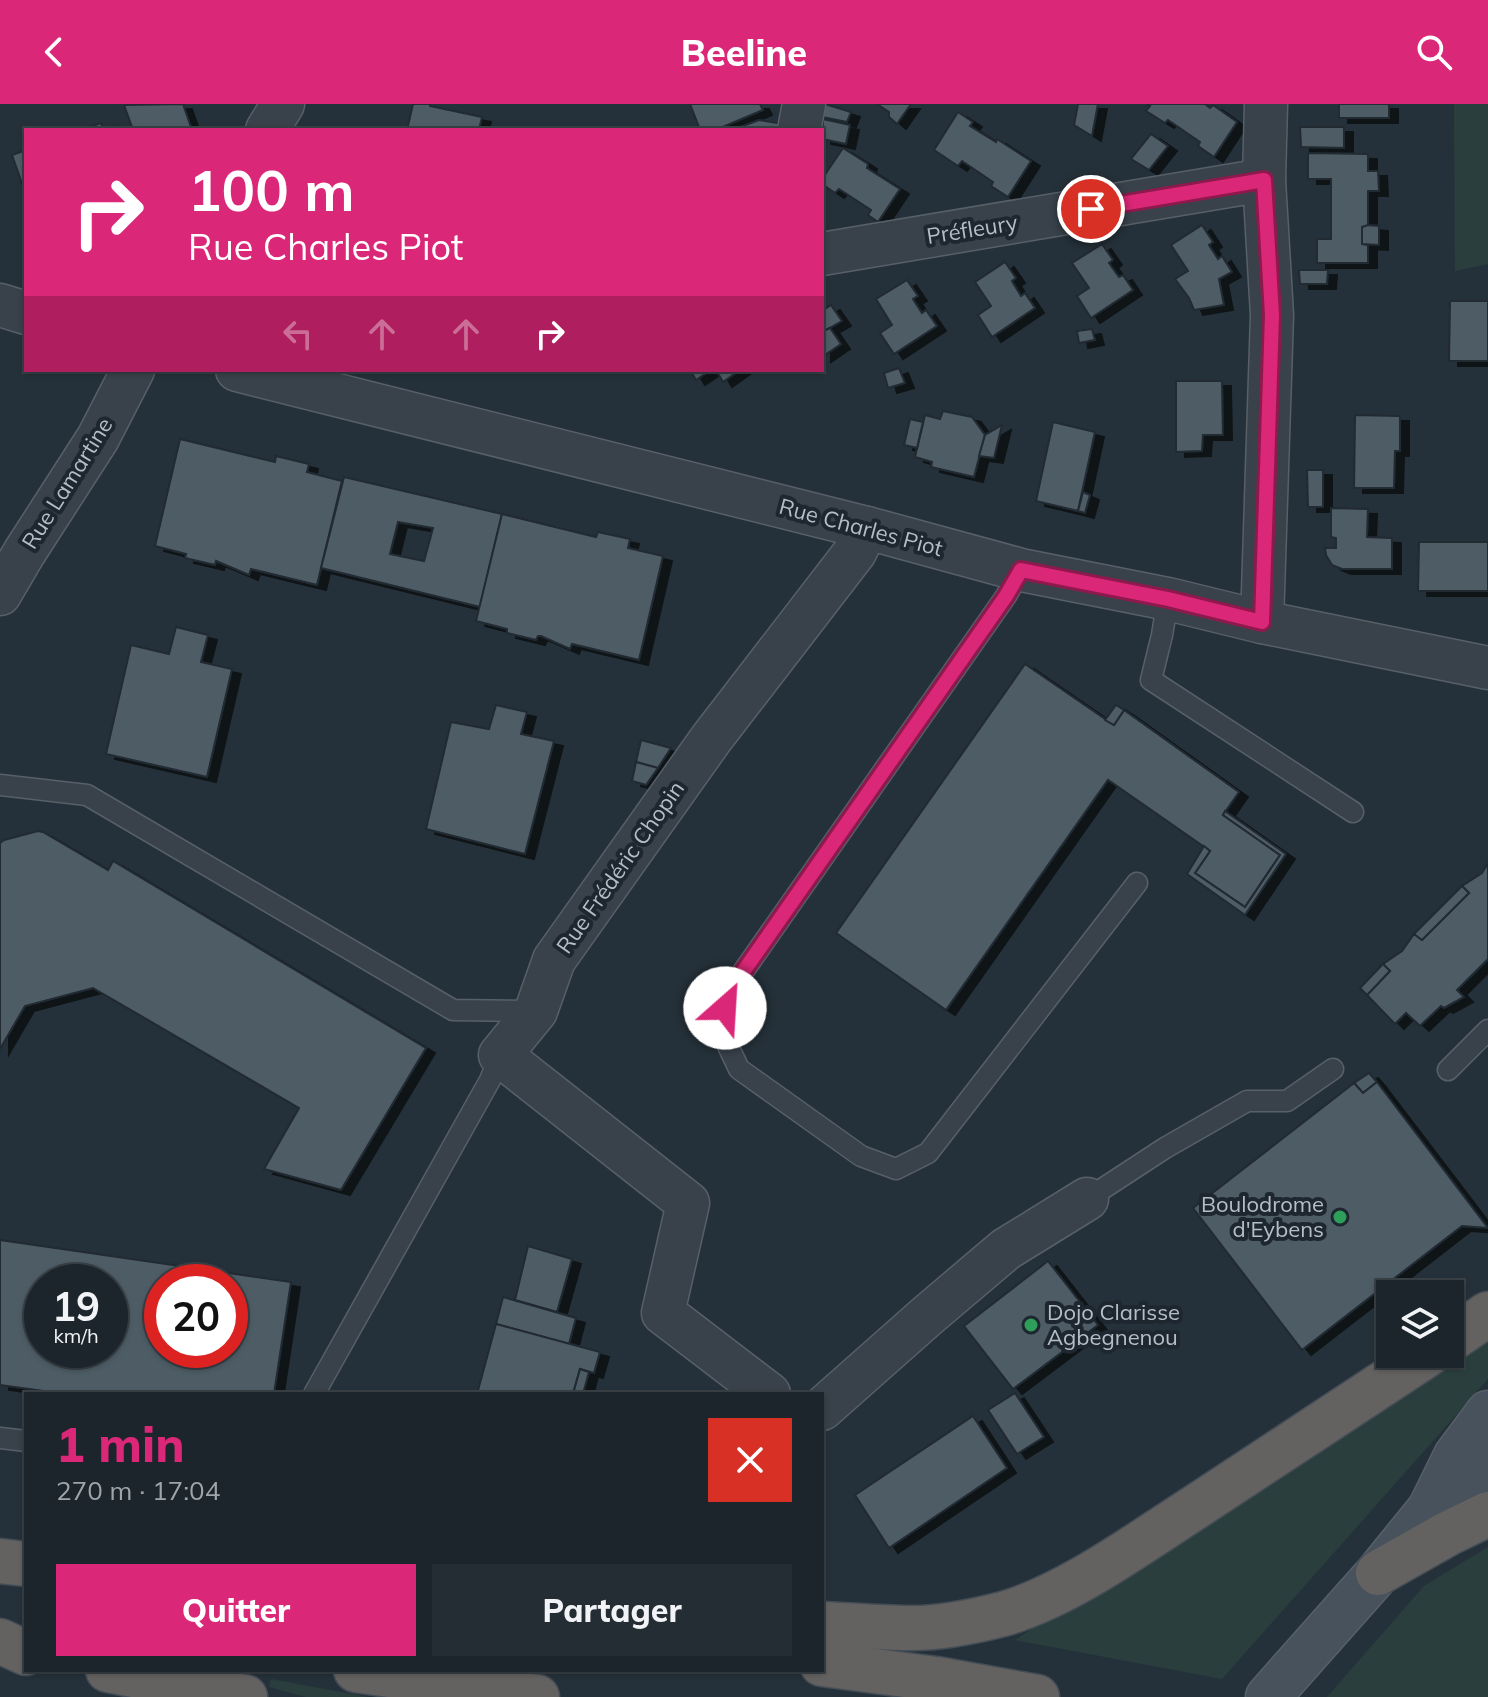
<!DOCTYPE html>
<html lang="fr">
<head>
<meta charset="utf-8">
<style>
  body { margin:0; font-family:Mulish,sans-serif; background:#252d34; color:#f1f3f6; height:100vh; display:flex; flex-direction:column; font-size:30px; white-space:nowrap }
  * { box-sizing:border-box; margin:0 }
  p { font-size:26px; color:#a0a5a9 }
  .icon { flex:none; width:44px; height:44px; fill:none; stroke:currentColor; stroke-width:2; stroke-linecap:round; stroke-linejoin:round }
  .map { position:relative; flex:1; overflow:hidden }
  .side { position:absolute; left:24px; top:1288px; width:800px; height:280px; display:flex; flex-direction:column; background:#1c252c; border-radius:0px; box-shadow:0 2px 6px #0004,0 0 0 2px #3a4248 }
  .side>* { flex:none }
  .top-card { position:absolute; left:24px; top:24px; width:800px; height:244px; border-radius:0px; box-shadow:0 2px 6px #0004,0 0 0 2px #3a4248; background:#db2777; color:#fff; overflow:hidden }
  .controls { position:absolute; left:1376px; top:1176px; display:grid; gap:16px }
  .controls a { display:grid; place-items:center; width:88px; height:88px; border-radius:0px; background:#1c252c; box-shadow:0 2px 6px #0004,0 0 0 2px #3a4248; font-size:40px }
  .speed { position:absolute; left:24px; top:1160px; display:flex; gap:16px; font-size:40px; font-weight:700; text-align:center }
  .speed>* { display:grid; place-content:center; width:104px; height:104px; border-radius:50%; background:#1c252c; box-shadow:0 2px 6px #0004,0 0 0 2px #3a4248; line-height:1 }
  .speed small { font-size:20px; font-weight:400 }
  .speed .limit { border:12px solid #d22; background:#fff; color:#111 }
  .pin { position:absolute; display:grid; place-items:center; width:68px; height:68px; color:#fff; margin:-34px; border:4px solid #fff; border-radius:50%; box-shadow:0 2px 8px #0007 }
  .me { position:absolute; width:88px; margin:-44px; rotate:26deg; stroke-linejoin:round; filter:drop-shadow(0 0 6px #0008) }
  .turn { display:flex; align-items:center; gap:28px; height:168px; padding:0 32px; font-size:36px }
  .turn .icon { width:104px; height:104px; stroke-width:2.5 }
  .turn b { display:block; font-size:56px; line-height:68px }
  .lanes { display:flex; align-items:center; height:76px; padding:0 32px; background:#0003; justify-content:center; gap:40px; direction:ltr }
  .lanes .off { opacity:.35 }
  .round { display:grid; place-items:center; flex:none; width:84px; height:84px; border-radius:0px; background:#252d34 }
  .head { display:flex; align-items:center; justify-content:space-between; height:136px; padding:0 32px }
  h1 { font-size:48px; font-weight:800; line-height:60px; color:#db2777 }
  .button { display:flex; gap:16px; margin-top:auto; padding:16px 32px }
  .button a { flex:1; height:92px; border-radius:0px; background:#db2777; color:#fff; font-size:32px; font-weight:800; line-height:92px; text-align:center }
  .button a+a { background:#252d34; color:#f1f3f6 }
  header { display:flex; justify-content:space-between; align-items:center; height:104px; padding:0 32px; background:#db2777; color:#fff; font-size:36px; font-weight:800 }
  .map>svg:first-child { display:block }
  .green { fill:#2a3f3d }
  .building { fill:#4e5b65; stroke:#202932; stroke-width:2; fill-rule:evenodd; filter:url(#shadow) }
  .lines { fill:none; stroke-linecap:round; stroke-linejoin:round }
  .service-casing { stroke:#576069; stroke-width:23 }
  .minor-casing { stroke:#576069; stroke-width:45 }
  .secondary-casing { stroke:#576069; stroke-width:47 }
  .trunk-casing { stroke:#444d56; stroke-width:47 }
  .service { stroke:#39424b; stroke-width:20 }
  .minor { stroke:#39424b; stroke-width:42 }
  .secondary { stroke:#47525d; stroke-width:44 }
  .trunk { stroke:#646261; stroke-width:44 }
  .route-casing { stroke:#8e194d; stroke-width:20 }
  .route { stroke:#db2777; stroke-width:14 }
  .leisure-dot { fill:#2e9e5b; stroke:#1e2730; stroke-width:3 }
  .labels { text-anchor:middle; stroke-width:8; stroke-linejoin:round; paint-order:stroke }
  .street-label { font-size:22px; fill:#b5bdc6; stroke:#1e2730 }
  .poi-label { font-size:22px; fill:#b5bdc6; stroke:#1e2730; text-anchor:end }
</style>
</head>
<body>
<header><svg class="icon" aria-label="back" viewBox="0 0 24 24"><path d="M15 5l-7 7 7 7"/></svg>Beeline<svg class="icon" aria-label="search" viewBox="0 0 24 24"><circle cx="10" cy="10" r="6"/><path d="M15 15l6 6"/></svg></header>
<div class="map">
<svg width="1488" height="1593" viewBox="0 0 1488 1593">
  <defs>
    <filter id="shadow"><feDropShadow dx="9" dy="5" stdDeviation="0" flood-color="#0009"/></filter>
  </defs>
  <rect width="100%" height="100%" fill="#25313a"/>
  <g class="green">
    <polygon points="1454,0 1488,0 1488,160 1455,167"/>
    <polygon points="1488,1222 1488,1275 1222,1575 1015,1536"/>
    <polygon points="1488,1443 1488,1593 1327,1593 1424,1482"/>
    <polygon points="271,1575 368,1593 306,1593 269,1583"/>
  </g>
  <g class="building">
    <polygon points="183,0 192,26 133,26 124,1"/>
    <polygon points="413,0 430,0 430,2 482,13 479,26 407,26"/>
    <polygon points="690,0 760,0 763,6 718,25 699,23"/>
    <polygon points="825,0 851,8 847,18 822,13"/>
    <polygon points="877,0 911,0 897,20 889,13 889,8"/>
    <polygon points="1078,0 1098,0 1092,32 1074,21"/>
    <polygon points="1146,0 1205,0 1210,4 1213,1 1237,18 1214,53 1198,42 1200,38 1168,16 1165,19 1146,7 1150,2"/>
    <rect x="1339" y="0" width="50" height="14"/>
    <polygon points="958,8 973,18 970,22 996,38 997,35 1031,57 1008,93 991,82 993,78 962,57 958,62 934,46"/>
    <polygon points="823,15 850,21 846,40 822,35"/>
    <polygon points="759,16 784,20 783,26 740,26 740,23"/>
    <polygon points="101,19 104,26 118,21 120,26 81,26"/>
    <polygon points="1300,23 1344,23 1344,44 1301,43"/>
    <polygon points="1151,30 1168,42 1149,66 1131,55"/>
    <polygon points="843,44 868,60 867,64 900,85 878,118 868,111 871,106 839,85 835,89 822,80 822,75"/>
    <polygon points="26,46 26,91 12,51"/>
    <polygon points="1308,49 1368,50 1368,67 1378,67 1379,87 1368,87 1368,123 1362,123 1362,140 1368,141 1368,159 1317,159 1317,135 1331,135 1331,75 1308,75"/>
    <polygon points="1202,121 1213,138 1209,141 1218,155 1222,152 1232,168 1219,175 1224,201 1194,206 1189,194 1175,175 1188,167 1171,141"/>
    <polygon points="1368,121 1379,122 1379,141 1362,140 1362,123"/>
    <polygon points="1102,140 1113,156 1109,159 1119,173 1123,171 1133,186 1091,214 1077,192 1089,184 1072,159"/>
    <polygon points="1005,158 1016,174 1012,177 1021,192 1025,189 1035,204 992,233 978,211 991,202 975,178"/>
    <polygon points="1299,166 1328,166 1327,180 1300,180"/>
    <polygon points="907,176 918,192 913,195 922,209 926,206 937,222 894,250 880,229 892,221 876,195"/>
    <polygon points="1450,197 1488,197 1488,257 1449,257"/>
    <polygon points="831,201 842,217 826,226 822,219 822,207"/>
    <polygon points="822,219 826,226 830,224 841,240 822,253"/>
    <polygon points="1092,225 1095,236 1079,239 1077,227"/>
    <polygon points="899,264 905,279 888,284 884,269"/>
    <polygon points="690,266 711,266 696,276"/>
    <polygon points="716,266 740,266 723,278"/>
    <polygon points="1176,277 1222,277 1223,331 1203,331 1202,347 1176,348"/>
    <polygon points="943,307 972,313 985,331 974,373 931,363 932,358 915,353 925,311 940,315"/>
    <polygon points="1355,311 1400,312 1400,347 1395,347 1394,384 1354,384"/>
    <polygon points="910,315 923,318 917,344 904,341"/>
    <polygon points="1053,318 1095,328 1078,407 1036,397"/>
    <polygon points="1002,321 994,354 979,352 985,331"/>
    <polygon points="180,335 275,358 276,352 309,360 307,368 342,377 317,481 251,465 249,471 216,457 215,461 185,454 186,450 155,442"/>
    <polygon points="1307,366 1323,366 1323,403 1308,403"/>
    <path d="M 344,373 L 502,410 L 480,503 L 321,464 ZM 398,418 L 433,424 L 424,457 L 390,450 Z"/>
    <polygon points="1083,388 1090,391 1085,409 1078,407"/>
    <polygon points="1331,404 1368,405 1367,433 1392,434 1392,465 1342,465 1332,461 1326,451 1325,444 1336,444 1336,434 1331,433"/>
    <polygon points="502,410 596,433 598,428 630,435 628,444 663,452 639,556 572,540 570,545 541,532 538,532 536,536 507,529 507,525 476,517"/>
    <polygon points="1419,438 1488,438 1488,487 1418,487"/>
    <polygon points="176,523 208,531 201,558 232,565 207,673 106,650 131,541 169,550"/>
    <polygon points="1025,560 1114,621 1124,606 1239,688 1223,711 1280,751 1245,803 1195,769 1210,747 1108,676 946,906 836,829"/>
    <polygon points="496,601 527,608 521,630 554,637 525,750 426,725 451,618 489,625"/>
    <polygon points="1116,601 1124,606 1114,621 1105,616"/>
    <polygon points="641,636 671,644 658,664 636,658"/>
    <polygon points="636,658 658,664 646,681 632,677"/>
    <polygon points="1225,707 1286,750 1245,811 1187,770 1204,742 1210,747 1195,769 1245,803 1280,751 1223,711"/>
    <polygon points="38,727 43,728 108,766 113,757 426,944 341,1086 264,1065 299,1004 93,884 25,902 0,945 0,739 4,736"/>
    <polygon points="1488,759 1488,855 1457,886 1464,893 1444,904 1441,902 1420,922 1406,909 1395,920 1367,891 1390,867 1383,860 1402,847 1414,830 1422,836 1469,789 1462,782 1482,769"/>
    <polygon points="1462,782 1469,789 1422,836 1414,830"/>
    <polygon points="1383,860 1390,867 1367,891 1360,884"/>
    <polygon points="1369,969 1377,978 1363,989 1354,979"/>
    <polygon points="1377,978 1488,1124 1462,1122 1302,1246 1193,1104 1354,979 1363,989"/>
    <path d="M 0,1136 L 291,1178 L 274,1290 L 65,1290 L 0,1281 ZM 42,1178 L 110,1178 L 110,1246 L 42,1246 ZM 162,1178 L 230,1178 L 230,1246 L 162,1246 Z"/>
    <polygon points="528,1142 572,1155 557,1208 515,1196"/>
    <polygon points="1048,1157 1098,1221 1013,1285 964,1222"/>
    <polygon points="503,1193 576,1214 569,1240 496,1220"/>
    <polygon points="496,1220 600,1248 594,1269 580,1265 573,1290 477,1290"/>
    <polygon points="580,1265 589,1268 583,1290 573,1290"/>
    <polygon points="1015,1289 1044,1333 1017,1350 988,1306"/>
    <polygon points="973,1312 1007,1364 889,1444 855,1391"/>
  </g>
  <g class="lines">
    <defs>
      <g id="service">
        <polyline points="1021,466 1006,492 731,885 719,923 739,965 861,1052 896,1065 928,1049 1137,779"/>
        <polyline points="1168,495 1162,531 1151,576 1353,708"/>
        <polyline points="0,681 87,691 453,906 536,907"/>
        <polyline points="1448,966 1488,926"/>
        <polyline points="1087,1095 1165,1044 1247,997 1287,997 1333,965"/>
        <polyline points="314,1290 490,976 500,951"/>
        <polyline points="0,1334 26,1337"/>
      </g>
      <g id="minor">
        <polyline points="267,26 283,0"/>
        <polyline points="799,26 804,0"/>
        <polyline points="822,150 1264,76"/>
        <polyline points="0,201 26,209"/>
        <polyline points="237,266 867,424 1021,466 1168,495 1262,518 1488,564"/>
        <polyline points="0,490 24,449 98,334 133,266"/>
        <polyline points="1262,518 1272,211 1264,76 1266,0"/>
        <polyline points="769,1290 663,1209 688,1099 500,951 536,907 554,856 711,635 855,448 867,424"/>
        <polyline points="822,1305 927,1212 1006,1145 1087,1095"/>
      </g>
      <g id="secondary">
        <polyline points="1430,1405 1456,1352 1488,1309"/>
        <polyline points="1268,1593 1378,1469 1430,1405 1455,1392 1488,1365"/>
      </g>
      <g id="trunk">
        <polyline points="1450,1236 1488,1210"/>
        <polyline points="0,1457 26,1460"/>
        <polyline points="1378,1469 1447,1430 1488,1410"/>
        <path d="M 822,1520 C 850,1521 879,1524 907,1524 C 939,1525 972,1518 1003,1510 C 1067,1492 1138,1440 1194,1404 C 1272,1353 1350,1301 1428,1250"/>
        <polyline points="0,1537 26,1549"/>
        <polyline points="822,1560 936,1575 1037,1593"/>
        <polyline points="108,1566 245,1593"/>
        <polyline points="356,1566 537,1593"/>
      </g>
    </defs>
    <use href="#service" class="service-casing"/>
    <use href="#minor" class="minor-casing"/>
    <use href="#secondary" class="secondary-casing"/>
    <use href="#trunk" class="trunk-casing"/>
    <use href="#service" class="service"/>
    <use href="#minor" class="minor"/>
    <use href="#secondary" class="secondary"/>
    <use href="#trunk" class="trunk"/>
  </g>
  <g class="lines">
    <defs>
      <polyline id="route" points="725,904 731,885 1006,492 1021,466 1168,495 1262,518 1272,211 1264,76 1091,105"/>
    </defs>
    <use href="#route" class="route-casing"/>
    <use href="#route" class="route"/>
  </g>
  <g class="leisure-dot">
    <circle cx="1340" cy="1113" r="8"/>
    <circle cx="1031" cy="1221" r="8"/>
  </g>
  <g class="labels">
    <g class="street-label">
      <text transform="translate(972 125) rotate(-9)" y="8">Préfleury</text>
      <text transform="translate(67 379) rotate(-58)" y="8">Rue Lamartine</text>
      <text transform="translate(861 423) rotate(15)" y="8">Rue Charles Piot</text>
      <text transform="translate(620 763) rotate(-55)" y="8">Rue Frédéric Chopin</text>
    </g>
    <g class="poi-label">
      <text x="1324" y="1108">Boulodrome<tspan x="1324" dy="25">d'Eybens</tspan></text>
      <text x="1047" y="1216" text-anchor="start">Dojo Clarisse<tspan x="1047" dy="25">Agbegnenou</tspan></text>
    </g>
  </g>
</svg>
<div class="controls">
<a><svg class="icon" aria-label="layers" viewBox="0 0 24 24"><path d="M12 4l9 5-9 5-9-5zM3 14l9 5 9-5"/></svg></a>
</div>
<div class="speed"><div>19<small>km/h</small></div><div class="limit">20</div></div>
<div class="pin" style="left:1091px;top:105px;background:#d93025"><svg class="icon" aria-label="arrive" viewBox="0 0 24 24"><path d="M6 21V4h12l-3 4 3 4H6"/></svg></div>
<svg class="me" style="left:725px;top:904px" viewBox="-20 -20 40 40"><circle r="19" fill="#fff"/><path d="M0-13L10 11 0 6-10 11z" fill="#db2777"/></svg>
<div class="top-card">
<div class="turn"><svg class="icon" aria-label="right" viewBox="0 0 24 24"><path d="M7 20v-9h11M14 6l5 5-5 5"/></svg><div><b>100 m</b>Rue Charles Piot</div></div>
<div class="lanes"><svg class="icon off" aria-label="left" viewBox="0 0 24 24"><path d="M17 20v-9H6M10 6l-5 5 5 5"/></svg><svg class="icon off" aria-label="ahead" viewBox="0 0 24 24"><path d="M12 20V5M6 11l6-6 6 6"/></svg><svg class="icon off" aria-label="ahead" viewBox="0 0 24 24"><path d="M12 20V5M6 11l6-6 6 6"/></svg><svg class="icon" aria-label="right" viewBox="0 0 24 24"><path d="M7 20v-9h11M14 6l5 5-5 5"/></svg></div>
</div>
<section class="side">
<div class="head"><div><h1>1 min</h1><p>270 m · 17:04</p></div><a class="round" style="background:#d93025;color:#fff"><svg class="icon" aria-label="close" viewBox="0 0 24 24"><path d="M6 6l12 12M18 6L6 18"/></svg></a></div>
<div class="button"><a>Quitter</a><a>Partager</a></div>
</section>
</div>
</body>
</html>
